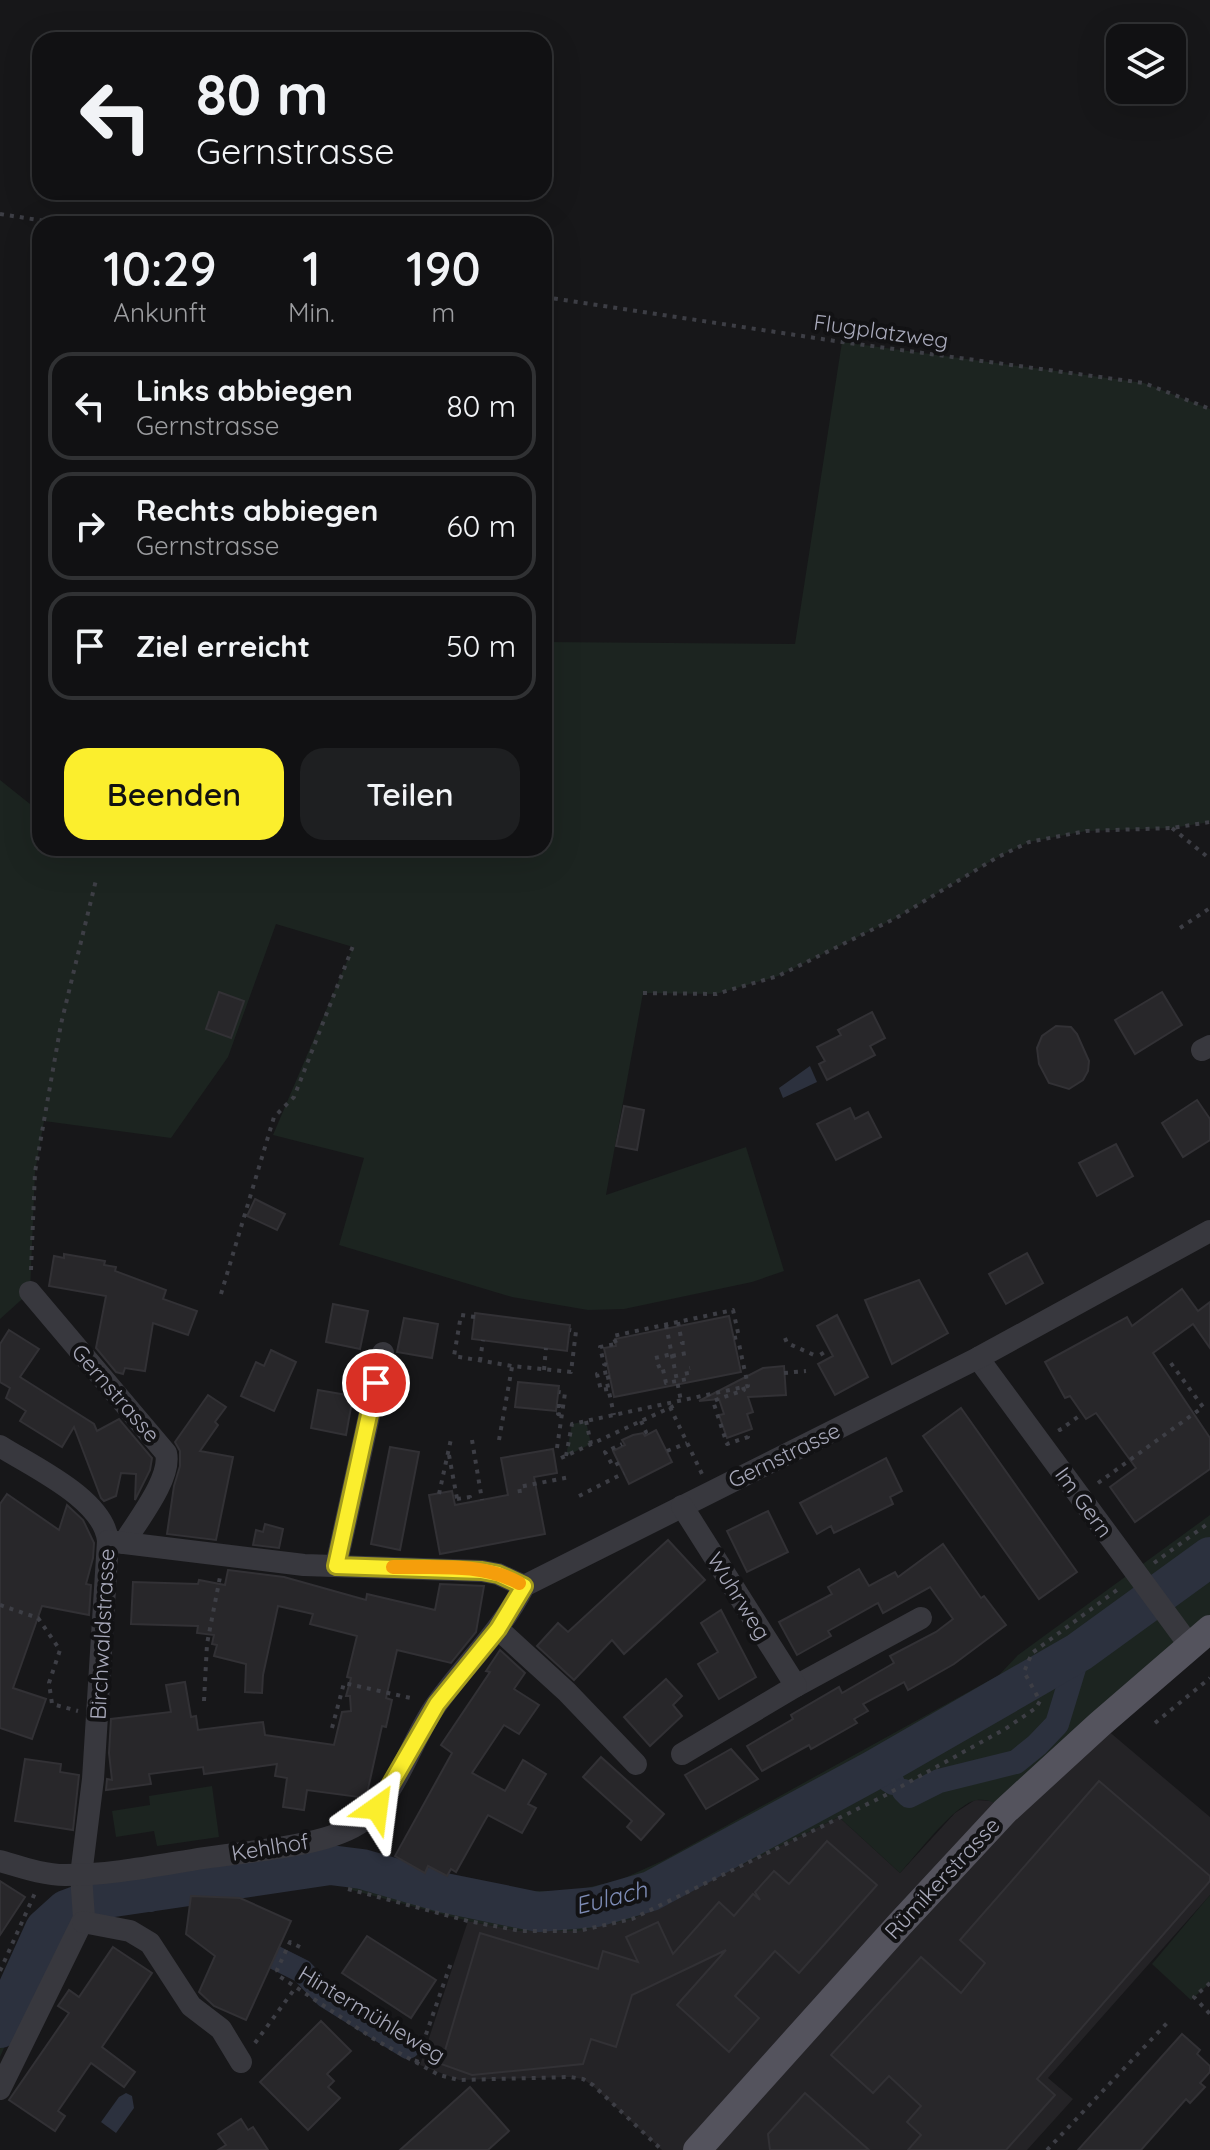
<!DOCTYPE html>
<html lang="de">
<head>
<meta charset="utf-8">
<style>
  body { margin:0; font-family:Quicksand,sans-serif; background:#1e1f21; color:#f1f3f6; height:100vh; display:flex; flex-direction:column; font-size:30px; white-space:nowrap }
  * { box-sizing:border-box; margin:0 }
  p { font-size:26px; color:#9c9da0 }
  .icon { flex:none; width:44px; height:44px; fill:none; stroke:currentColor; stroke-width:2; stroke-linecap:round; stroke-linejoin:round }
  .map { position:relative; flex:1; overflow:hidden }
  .panel { position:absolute; left:32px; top:216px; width:520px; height:640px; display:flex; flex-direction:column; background:#111113; border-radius:24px; box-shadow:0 8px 32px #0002,0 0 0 2px #303133 }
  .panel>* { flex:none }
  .hud { position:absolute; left:32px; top:32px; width:520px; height:168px; border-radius:24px; box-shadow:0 8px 32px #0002,0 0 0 2px #303133; background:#111113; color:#f1f3f6; overflow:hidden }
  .buttons { position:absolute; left:1106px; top:24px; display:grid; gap:16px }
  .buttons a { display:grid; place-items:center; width:80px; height:80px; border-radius:16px; background:#111113; box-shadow:0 8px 32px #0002,0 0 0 2px #303133; font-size:40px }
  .pin { position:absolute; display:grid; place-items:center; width:68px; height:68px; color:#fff; margin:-34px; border:4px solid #fff; border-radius:50%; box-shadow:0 2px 8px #0007 }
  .me { position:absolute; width:88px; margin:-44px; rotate:31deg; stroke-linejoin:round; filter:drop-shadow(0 0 6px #0008) }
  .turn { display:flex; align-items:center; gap:28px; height:168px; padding:0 32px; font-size:36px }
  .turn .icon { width:104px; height:104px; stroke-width:2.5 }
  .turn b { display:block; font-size:56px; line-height:68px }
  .eta { display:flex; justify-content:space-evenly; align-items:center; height:136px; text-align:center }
  .eta b { font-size:48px; font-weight:600; line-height:56px }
  .cta { display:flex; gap:16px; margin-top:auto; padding:16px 32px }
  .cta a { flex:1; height:92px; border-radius:24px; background:#fbee2d; color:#111; font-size:32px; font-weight:600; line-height:92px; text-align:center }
  .cta a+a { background:#1e1f21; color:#f1f3f6 }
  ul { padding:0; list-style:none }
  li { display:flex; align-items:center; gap:24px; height:108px; margin:0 16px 12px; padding:0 16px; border:4px solid #303133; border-radius:24px }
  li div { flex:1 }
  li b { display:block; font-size:30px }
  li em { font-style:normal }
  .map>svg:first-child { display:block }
  .built { fill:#242326 }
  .green { fill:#1c2420 }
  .water { fill:#2c313e }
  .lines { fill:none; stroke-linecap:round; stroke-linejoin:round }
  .canal { stroke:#2c313e; stroke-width:24 }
  .river { stroke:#2c313e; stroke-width:40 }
  .building { fill:#28272a; stroke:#323135; stroke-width:2 }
  .path { stroke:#3d3e45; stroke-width:4; stroke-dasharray:4 6; stroke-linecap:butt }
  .minor { stroke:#38383e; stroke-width:22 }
  .major { stroke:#54535d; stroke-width:28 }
  .route-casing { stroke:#a39b1d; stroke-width:20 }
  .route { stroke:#fbee2d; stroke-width:14 }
  .slow { stroke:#f59e0b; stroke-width:14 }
  .labels { text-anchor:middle; stroke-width:8; stroke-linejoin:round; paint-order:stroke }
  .street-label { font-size:22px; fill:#a8a9ba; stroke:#121214 }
  .water-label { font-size:24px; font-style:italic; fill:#7e8cb6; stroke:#121214 }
</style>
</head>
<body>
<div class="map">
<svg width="1210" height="2150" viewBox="0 0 1210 2150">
  <rect width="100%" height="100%" fill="#171719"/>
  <polygon class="built" points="1100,1724 1210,1817 1210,1895 1048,2078 1073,2099 1027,2150 662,2150 593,2086 583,2079 570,2077 459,2080 420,2065 468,1921 521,1931 632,1919 839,1817 900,1873 955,1813 975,1800 993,1801 1005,1811"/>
  <g class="green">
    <polygon points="842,342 1144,383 1210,409 1210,822 1172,828 1086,831 1029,842 996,858 896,918 778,976 716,994 643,993 606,1195 746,1147 784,1271 752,1282 624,1309 588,1310 512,1297 339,1245 364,1158 273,1135 353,947 276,924 228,1057 171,1138 44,1121 35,1172 30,1292 0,1319 0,780 40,812 40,848 303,848 352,854 353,848 544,848 544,642 795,644"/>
    <polygon points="586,1421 591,1444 566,1456 572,1424"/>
    <path d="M 1210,1515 L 1210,1629 L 1005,1811 C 996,1803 990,1799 977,1800 C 955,1803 916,1856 900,1873 L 839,1817 L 632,1919 L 578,1931 L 521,1931 L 468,1921 L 348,1889 L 348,1877 L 84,1914 L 58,1932 L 50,1944 L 0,2057 L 0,2009 L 42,1921 L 58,1904 L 82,1889 L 350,1855 L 447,1880 L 522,1891 L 573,1891 L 620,1880 L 664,1860 L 999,1675 L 1018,1655 Z"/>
    <polygon points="212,1786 219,1837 157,1846 154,1831 116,1837 112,1811 150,1805 149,1796"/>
    <polygon points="1210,1895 1210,1983 1191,2000 1152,1964"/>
  </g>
  <g class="water">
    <polygon points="810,1066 817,1082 783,1098 779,1088"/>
    <polygon points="126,2093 132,2096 134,2108 116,2133 101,2122 119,2097"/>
  </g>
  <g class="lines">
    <g class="canal">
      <polyline points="874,1770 893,1783"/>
      <polyline points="904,1791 909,1796 939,1781 1016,1762 1037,1745 1057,1724 1079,1652"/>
      <polyline points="139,1893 150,1900"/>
      <polyline points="274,1957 302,1971 326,1996 408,2047"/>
    </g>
    <polyline class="river" points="0,2028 45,1929 66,1910 93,1900 330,1865 362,1869 445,1893 538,1912 596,1907 651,1891 874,1770 1079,1652 1210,1557"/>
  </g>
  <g class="building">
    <polygon points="219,992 244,1001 231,1038 206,1029"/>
    <polygon points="1162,992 1182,1025 1135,1054 1115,1020"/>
    <polygon points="872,1012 885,1038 870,1046 875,1055 827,1080 819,1064 825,1061 817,1047 841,1035 838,1030"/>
    <polygon points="1056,1026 1071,1027 1077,1034 1089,1061 1088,1071 1083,1080 1069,1089 1049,1083 1039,1064 1037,1048 1042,1036"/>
    <polygon points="1197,1100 1210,1119 1210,1140 1183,1157 1162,1123"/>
    <polygon points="624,1106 644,1110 637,1150 616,1146"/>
    <polygon points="850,1108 855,1119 868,1112 881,1137 836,1160 817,1124"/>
    <polygon points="1116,1144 1133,1176 1097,1196 1079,1163"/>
    <polygon points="255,1199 285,1214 277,1230 247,1216"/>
    <polygon points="1027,1253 1043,1283 1006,1304 989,1274"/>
    <polygon points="64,1254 105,1261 104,1265 116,1267 115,1271 166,1290 163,1299 197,1311 188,1335 153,1323 145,1371 125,1368 123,1374 116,1372 96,1348 106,1296 49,1286 54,1256 64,1258"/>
    <polygon points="919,1280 948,1333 892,1364 865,1300"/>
    <polygon points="1182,1289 1198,1311 1210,1302 1210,1348 1193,1324 1153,1353 1210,1438 1210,1469 1135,1522 1110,1487 1136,1468 1096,1413 1086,1419 1070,1396 1065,1398 1045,1362 1127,1317 1132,1326"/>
    <polygon points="333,1304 368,1311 360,1349 326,1342"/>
    <polygon points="475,1313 570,1325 567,1351 472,1339"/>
    <polygon points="837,1315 868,1377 835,1395 818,1364 833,1356 817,1326"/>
    <polygon points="729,1316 741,1372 614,1397 604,1348 616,1346 615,1339"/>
    <polygon points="404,1318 438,1324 432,1358 397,1352"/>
    <polygon points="9,1330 39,1349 20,1377 94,1424 97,1431 119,1419 152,1458 150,1470 135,1500 136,1474 121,1473 116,1496 104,1501 101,1498 74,1427 62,1447 20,1421 26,1411 6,1398 10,1388 0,1382 0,1344"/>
    <polygon points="271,1350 296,1362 274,1411 241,1396 256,1362 264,1366"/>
    <polygon points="784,1366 786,1395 748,1397 753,1412 747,1414 752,1429 727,1438 719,1415 724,1414 719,1399 699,1401 763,1368"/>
    <polygon points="518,1382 559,1386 556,1411 515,1407"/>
    <polygon points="318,1390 353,1396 346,1435 311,1428"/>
    <polygon points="208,1395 226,1407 215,1422 218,1425 200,1451 233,1457 216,1540 167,1534 174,1486 180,1466 180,1451 175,1442"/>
    <polygon points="961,1408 1077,1572 1039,1599 923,1436"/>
    <polygon points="656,1430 672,1462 629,1484 613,1451 625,1445 622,1440 633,1435 643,1433 645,1436"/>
    <polygon points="390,1447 419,1452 400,1550 371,1544"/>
    <polygon points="553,1449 557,1473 534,1477 545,1534 440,1554 429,1495 452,1491 455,1505 508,1495 501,1458"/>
    <polygon points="886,1458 902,1491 890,1497 893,1504 834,1533 831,1526 817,1534 800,1503"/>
    <polygon points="7,1494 59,1530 67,1505 83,1520 94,1543 93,1558 86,1584 91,1585 89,1615 42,1606 13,1688 46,1699 32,1739 0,1728 0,1504"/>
    <polygon points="768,1511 788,1552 747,1572 727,1531"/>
    <polygon points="265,1524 283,1529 279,1548 253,1545 256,1530 263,1532"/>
    <polygon points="668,1540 705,1580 624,1654 612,1640 574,1680 537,1646 558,1623 568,1632"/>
    <polygon points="943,1544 981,1598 984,1596 1006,1625 954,1664 908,1690 904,1682 863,1704 868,1711 854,1719 857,1723 811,1749 809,1745 762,1771 747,1746 793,1719 791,1715 839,1687 842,1693 894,1663 890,1656 936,1632 953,1619 930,1587 883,1613 878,1603 828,1631 831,1636 797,1655 779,1622 832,1594 828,1587 859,1569 869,1586 895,1572 898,1577"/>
    <polygon points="228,1570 284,1577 366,1600 367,1594 435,1610 440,1584 484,1586 476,1632 451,1663 397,1650 386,1698 392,1700 386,1727 382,1726 366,1798 307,1790 304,1810 283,1807 287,1778 275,1776 277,1764 204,1774 203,1767 149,1774 151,1784 106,1790 107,1779 112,1780 109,1753 111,1719 171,1712 166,1685 185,1682 191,1717 196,1716 198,1730 263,1722 265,1735 334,1745 342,1712 351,1711 350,1696 346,1696 351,1678 347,1677 357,1636 310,1624 313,1614 278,1606 263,1675 262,1693 245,1692 246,1664 214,1656 217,1645 212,1644 214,1635 197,1633 198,1626 131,1624 133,1582 198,1584 199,1580 225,1585"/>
    <polygon points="721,1610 756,1677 719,1699 698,1664 718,1652 701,1623"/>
    <polygon points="500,1650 525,1673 514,1689 539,1705 519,1734 504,1725 472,1773 505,1791 523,1760 546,1774 528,1804 536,1808 522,1833 488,1815 456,1872 451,1869 447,1876 428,1866 425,1873 395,1856 452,1753 441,1745 490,1672 486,1671"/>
    <polygon points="666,1679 682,1696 673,1705 682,1716 650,1746 624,1717"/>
    <polygon points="731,1749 758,1779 706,1809 685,1775"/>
    <polygon points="601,1757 664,1814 641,1840 627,1827 632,1821 583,1777"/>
    <polygon points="25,1759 61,1764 60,1772 79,1775 73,1830 15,1821"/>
    <polygon points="1099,1781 1210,1876 1210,1881 1037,2079 1055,2095 1006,2150 908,2150 921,2135 907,2122 921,2106 889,2076 873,2093 831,2055 921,1957 961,1993 985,1963 960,1940"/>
    <polygon points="827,1841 877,1885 799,1973 775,1951 735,1996 759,2018 729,2052 677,2005 726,1950 632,1995 616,2047 591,2039 583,2064 472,2075 441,2064 480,1933 598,1969 603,1951 638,1962 626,1937 658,1922 673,1954 719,1902 734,1916 753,1894 760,1900 755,1892 774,1871 789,1884"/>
    <polygon points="0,1881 25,1897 0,1935"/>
    <polygon points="191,1896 240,1898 291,1921 246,2020 214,2006 199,1992 215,1956 186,1934"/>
    <polygon points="367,1936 436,1980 411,2018 342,1973"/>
    <polygon points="113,1947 152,1973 102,2047 135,2072 124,2087 91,2063 58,2111 65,2116 55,2131 9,2100 69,2013 58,2006 69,1990 79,1997"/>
    <polygon points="321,2021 351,2051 327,2074 334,2081 328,2087 340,2098 308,2130 260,2082"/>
    <polygon points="1182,2034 1200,2050 1197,2054 1210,2066 1210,2072 1200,2083 1205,2087 1190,2103 1186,2099 1141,2150 1078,2150"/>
    <polygon points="470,2087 509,2131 488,2150 400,2150"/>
    <polygon points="805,2093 869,2150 770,2150 768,2134"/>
    <polygon points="241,2119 248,2130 253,2127 268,2150 218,2150 226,2145 218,2134"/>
  </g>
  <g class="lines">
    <g class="path">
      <polyline points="0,214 64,224"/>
      <polyline points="544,297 842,342 1144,383 1210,409"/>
      <polyline points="1172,828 1210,859"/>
      <polyline points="1180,928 1210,908"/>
      <polyline points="643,993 716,994 778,976 896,918 996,858 1029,842 1086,831 1172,828 1210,822"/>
      <polyline points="31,1270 35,1172 61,1024 96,880"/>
      <polyline points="221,1294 274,1117 294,1097 353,946"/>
      <polyline points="475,1317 461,1315 454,1356 512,1366 571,1372 576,1331 570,1330"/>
      <polyline points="678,1322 682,1343 685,1343"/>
      <polyline points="666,1325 681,1401"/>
      <polyline points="785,1338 787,1343 814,1355"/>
      <polyline points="616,1343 613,1336 733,1310 739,1337 734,1338"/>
      <polyline points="821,1352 826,1360"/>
      <polyline points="672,1356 687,1353"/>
      <polyline points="655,1358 672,1354"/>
      <polyline points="480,1361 483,1340"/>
      <polyline points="607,1365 604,1364 600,1347 615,1344"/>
      <polyline points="657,1367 662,1365 666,1383 688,1379 686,1369 690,1368"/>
      <polyline points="544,1370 546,1348"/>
      <polyline points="784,1373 806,1371"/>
      <polyline points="610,1377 606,1378 614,1415"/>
      <polyline points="743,1387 744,1390 713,1401 727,1444 748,1437 746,1432"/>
      <polyline points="608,1389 601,1390 597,1374 609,1372"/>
      <polyline points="557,1406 560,1406 558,1414 562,1415"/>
      <polyline points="670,1407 702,1474"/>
      <polyline points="586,1421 591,1444"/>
      <polyline points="641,1421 646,1432 644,1433"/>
      <polyline points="1059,1428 1060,1430 1079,1416"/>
      <polyline points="472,1440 482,1500"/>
      <polyline points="499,1440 512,1367"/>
      <polyline points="557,1448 565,1393 559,1392"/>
      <polyline points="667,1451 687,1443"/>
      <polyline points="449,1455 458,1504"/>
      <polyline points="566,1456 572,1424 748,1386 739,1344 735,1345"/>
      <polyline points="561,1458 678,1404"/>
      <polyline points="619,1463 613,1466 605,1452 622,1444"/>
      <polyline points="1098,1483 1203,1407 1170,1362"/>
      <polyline points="520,1493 519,1487 570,1477"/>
      <polyline points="439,1494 451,1439"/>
      <polyline points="579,1496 624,1473"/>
      <polyline points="457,1499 470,1497 470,1502"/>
      <polyline points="1154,1563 1210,1522"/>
      <polyline points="0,1605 38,1618 60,1650 49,1683 52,1704 78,1711"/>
      <polyline points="204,1701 207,1644 220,1577"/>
      <polyline points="1155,1723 1210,1678"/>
      <polyline points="332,1728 344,1683 415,1699"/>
      <polyline points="348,1889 468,1921 521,1931 578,1931 632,1919 882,1797 1005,1729 1036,1708 1040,1701 1024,1672 1032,1653 1121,1587"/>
      <polyline points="300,1947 290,1942 277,1970 279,1976 374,2039 439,2075 459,2080 570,2077 583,2079 593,2085 662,2150"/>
      <polyline points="0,1971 35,1893"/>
      <polyline points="1210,1983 1194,1997 1210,2014"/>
      <polyline points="255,2043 296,1987"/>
      <polyline points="416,2063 452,1960"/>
      <polyline points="1047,2150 1167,2023"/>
    </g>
    <g class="minor">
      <polyline points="1202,1050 1210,1046"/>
      <path d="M 30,1292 L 166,1453 C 172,1478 137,1521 124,1543"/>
      <polyline points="978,1358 1190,1646"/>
      <path d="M 0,1446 C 33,1467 104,1499 108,1541 L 93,1779 L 81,1875 L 84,1918 L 0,2089"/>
      <polyline points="108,1541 304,1565 482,1571 498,1574 524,1586"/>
      <polyline points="336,1566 383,1353"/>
      <polyline points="524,1586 978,1358 1210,1231"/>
      <polyline points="498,1629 567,1692 636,1764"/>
      <polyline points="796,1686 921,1618"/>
      <polyline points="682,1754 796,1686 682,1506"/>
      <path d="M 0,1861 C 21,1867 43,1875 65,1875 C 112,1875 159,1865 204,1858 C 249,1851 328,1847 363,1821 C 395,1797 411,1742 434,1708 C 463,1666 501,1632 524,1586"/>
      <polyline points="83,1922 130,1931 150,1943 191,2006 221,2029 241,2062"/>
    </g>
    <polyline class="major" points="697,2150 900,1924 1005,1811 1100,1724 1210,1629"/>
  </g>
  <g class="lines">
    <defs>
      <polyline id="route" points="376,1383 336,1566 482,1571 498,1574 524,1586 498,1629 437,1704 377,1808"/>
    </defs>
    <use href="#route" class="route-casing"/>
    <use href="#route" class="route"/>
    <path class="slow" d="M 393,1567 C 433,1568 482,1562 519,1583"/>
  </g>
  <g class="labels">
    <g class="street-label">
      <text transform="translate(881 331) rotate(8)" y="8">Flugplatzweg</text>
      <text transform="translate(116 1393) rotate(49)" y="8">Gernstrasse</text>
      <text transform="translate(784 1455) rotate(-26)" y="8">Gernstrasse</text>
      <text transform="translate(1084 1502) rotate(54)" y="8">Im Gern</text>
      <text transform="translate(739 1596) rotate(58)" y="8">Wuhrweg</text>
      <text transform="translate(102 1634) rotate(-87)" y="8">Birchwaldstrasse</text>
      <text transform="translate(270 1847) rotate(-9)" y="8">Kehlhof</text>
      <text transform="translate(942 1878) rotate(-47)" y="8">Rümikerstrasse</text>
      <text transform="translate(372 2014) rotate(31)" y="8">Hintermühleweg</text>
    </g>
    <g class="water-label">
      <text transform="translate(611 1898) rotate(-14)" y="8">Eulach</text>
    </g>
  </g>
</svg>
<div class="buttons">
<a><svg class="icon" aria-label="layers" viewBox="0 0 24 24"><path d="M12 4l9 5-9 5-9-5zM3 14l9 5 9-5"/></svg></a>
</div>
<div class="pin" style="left:376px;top:1383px;background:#d93025"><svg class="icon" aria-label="arrive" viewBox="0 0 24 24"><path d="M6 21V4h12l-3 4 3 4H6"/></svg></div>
<svg class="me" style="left:377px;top:1808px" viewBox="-20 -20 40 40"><path d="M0-17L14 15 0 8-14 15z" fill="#fbee2d" stroke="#fff" stroke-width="4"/></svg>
<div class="hud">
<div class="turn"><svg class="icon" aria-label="left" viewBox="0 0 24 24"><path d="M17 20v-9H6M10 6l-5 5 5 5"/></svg><div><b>80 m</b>Gernstrasse</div></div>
</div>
<section class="panel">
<div class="eta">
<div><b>10:29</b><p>Ankunft</p></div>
<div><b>1</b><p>Min.</p></div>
<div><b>190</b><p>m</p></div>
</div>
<ul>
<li><svg class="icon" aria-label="left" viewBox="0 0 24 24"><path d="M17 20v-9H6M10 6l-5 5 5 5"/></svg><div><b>Links abbiegen</b><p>Gernstrasse</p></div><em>80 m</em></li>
<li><svg class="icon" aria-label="right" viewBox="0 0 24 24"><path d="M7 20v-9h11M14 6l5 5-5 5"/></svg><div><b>Rechts abbiegen</b><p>Gernstrasse</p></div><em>60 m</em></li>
<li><svg class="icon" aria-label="arrive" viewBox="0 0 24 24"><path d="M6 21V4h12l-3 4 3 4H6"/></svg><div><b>Ziel erreicht</b></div><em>50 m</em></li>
</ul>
<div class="cta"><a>Beenden</a><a>Teilen</a></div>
</section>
</div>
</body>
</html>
